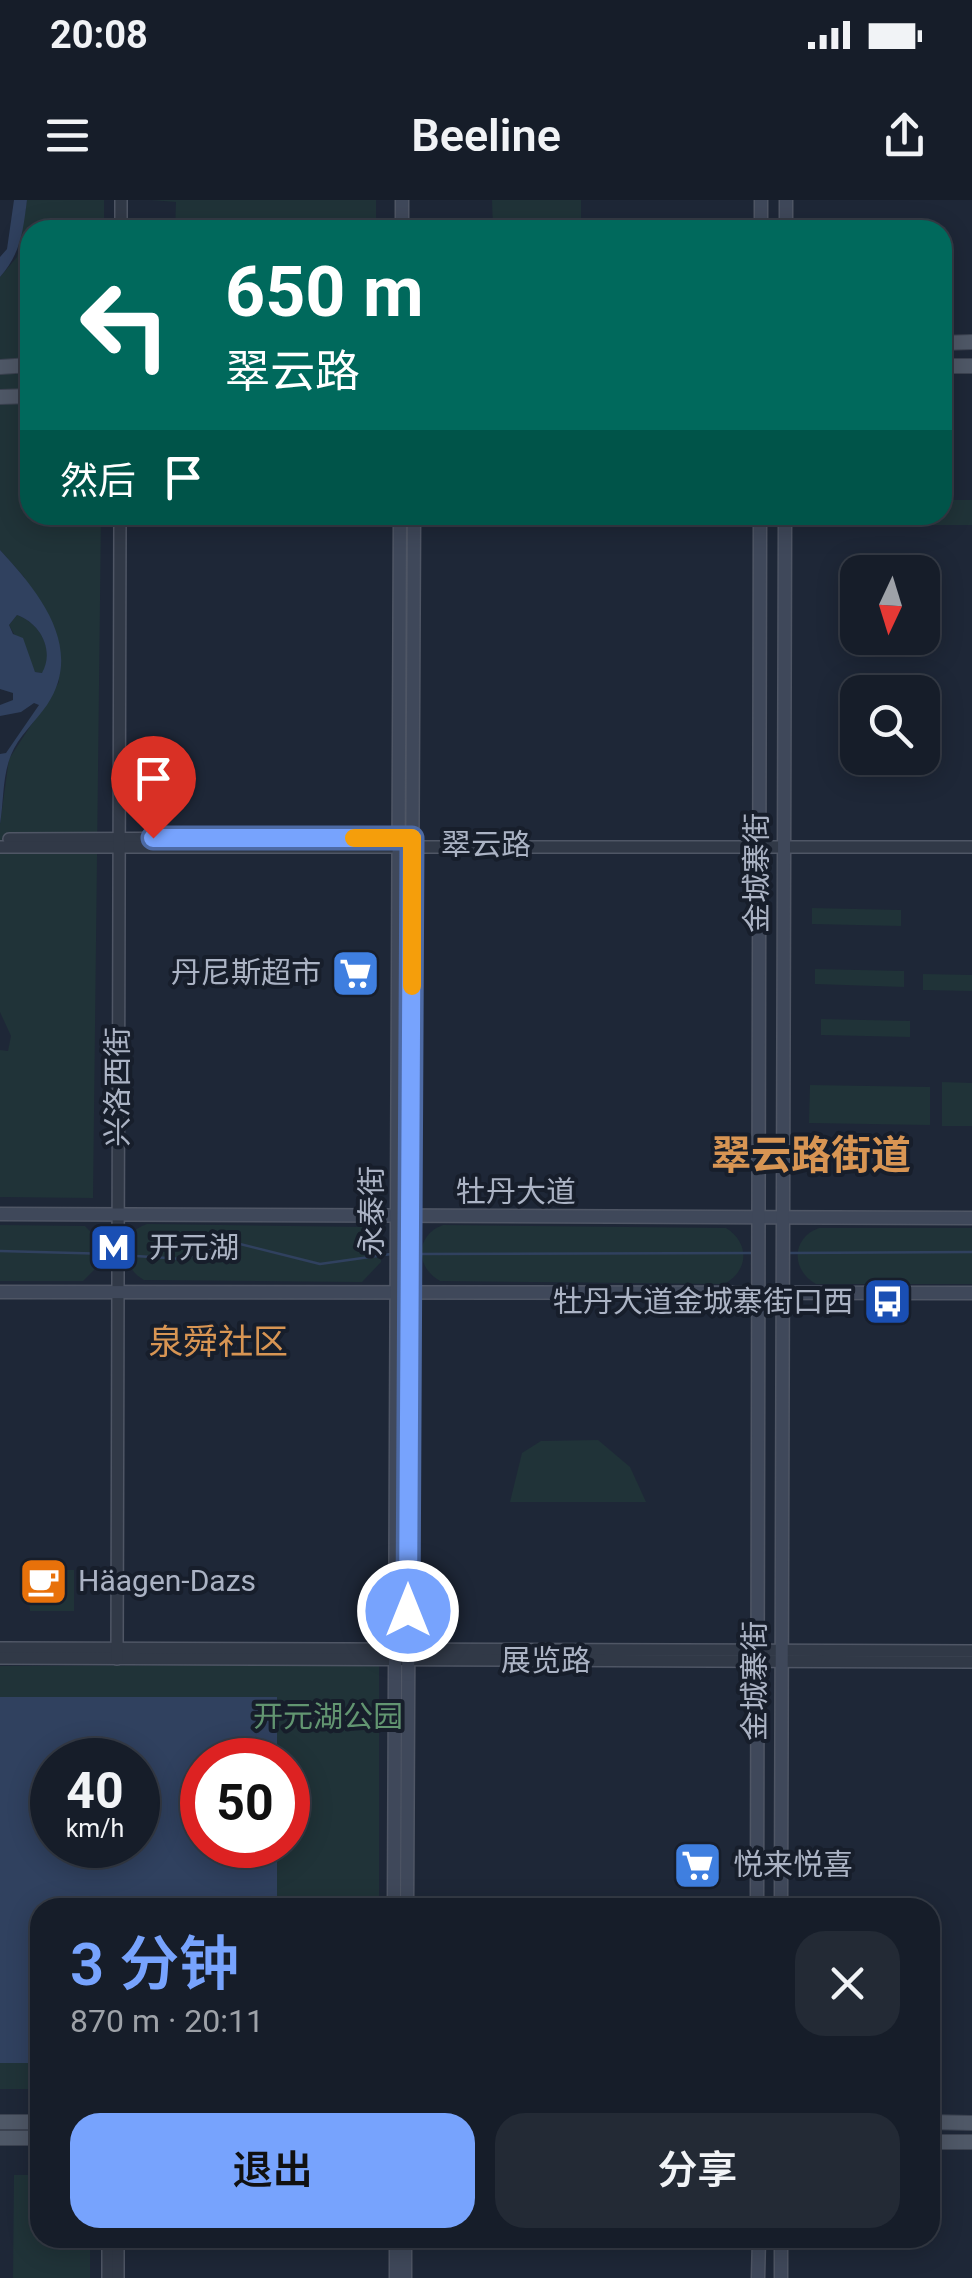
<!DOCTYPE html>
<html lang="zh">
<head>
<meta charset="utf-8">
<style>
  body { margin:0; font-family:Roboto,"Noto Sans SC",sans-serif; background:#232a35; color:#f1f3f6; height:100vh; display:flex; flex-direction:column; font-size:38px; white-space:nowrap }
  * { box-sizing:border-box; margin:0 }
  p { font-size:32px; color:#9ea2a8 }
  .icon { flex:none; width:55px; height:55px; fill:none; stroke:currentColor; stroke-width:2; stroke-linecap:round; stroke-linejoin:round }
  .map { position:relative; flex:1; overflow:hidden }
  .drawer { position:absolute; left:30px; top:1698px; width:910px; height:350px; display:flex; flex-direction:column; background:#161d29; border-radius:30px; box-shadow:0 5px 25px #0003,0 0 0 2px #353b46 }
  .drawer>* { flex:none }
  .guide { position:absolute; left:20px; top:20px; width:932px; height:305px; border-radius:30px; box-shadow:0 5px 25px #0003,0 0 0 2px #353b46; background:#00695c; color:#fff; overflow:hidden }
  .needle { width:65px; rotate:184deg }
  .fabs { position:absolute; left:840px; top:355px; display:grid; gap:20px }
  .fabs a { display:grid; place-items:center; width:100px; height:100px; border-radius:20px; background:#161d29; box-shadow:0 5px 25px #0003,0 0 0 2px #353b46; font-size:50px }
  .speed { position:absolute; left:30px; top:1538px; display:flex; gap:20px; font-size:50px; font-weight:700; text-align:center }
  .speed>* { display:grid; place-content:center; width:130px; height:130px; border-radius:50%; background:#161d29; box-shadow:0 5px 25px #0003,0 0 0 2px #353b46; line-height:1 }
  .speed small { font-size:25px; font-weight:400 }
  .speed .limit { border:15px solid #d22; background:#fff; color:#111 }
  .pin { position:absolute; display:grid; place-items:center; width:85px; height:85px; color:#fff; margin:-102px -42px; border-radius:50% 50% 50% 0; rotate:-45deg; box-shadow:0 0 10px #0007 }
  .pin .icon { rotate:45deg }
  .me { position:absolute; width:110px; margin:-55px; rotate:0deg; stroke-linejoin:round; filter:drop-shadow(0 0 8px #0008) }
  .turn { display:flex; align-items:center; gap:35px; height:210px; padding:0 40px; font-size:45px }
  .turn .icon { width:130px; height:130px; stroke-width:2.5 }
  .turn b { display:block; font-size:70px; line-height:85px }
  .then { display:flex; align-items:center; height:95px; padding:0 40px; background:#0003; gap:20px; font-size:38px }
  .round { display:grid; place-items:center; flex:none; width:105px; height:105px; border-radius:30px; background:#232a35 }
  .overview { display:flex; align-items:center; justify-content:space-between; height:170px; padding:0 40px }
  h1 { font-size:60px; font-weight:600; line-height:75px; color:#77a3fd }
  .primary-button { display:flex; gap:20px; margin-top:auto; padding:20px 40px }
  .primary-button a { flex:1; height:115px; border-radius:30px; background:#77a3fd; color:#111; font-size:40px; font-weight:600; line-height:115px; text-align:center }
  .primary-button a+a { background:#232a35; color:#f1f3f6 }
  .status { display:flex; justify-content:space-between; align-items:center; height:70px; padding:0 50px; background:#161d29; direction:ltr }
  .status svg { height:28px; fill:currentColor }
  header { display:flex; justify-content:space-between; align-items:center; height:130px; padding:0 40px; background:#161d29; font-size:45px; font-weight:600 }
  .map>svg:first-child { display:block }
  .green { fill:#203338 }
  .water { fill:#30415f; fill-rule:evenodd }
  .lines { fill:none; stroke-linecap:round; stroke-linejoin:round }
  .stream { stroke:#30415f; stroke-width:2.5 }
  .tertiary-casing { stroke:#4f5665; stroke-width:14 }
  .secondary-casing { stroke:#4f5665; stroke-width:15 }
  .primary-casing { stroke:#3b4250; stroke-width:16 }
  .tertiary { stroke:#313947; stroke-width:11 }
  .secondary { stroke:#3f485a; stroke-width:12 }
  .primary { stroke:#4f5867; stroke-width:14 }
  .route-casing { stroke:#4d6aa4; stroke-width:25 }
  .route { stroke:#77a3fd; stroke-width:18 }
  .slow { stroke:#f59e0b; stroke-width:18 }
  .labels { text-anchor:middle; stroke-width:8; stroke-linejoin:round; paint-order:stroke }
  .street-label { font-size:30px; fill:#abb3c4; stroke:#171e2b }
  .poi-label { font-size:30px; fill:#abb3c4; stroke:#171e2b; text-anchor:start }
  .park-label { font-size:30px; fill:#629571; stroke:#171e2b }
  .quarter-label { font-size:35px; fill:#d89553; stroke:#171e2b }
  .district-label { font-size:40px; font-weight:bold; fill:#d89553; stroke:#171e2b }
</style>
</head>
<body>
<div class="status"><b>20:08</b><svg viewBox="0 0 49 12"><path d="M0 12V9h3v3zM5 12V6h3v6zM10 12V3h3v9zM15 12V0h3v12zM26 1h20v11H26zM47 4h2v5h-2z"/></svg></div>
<header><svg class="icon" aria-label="menu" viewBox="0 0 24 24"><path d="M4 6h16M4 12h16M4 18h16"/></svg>Beeline<svg class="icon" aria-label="share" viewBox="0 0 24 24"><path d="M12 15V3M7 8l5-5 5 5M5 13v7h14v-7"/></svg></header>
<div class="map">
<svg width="972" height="2078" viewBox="0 0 972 2078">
  <rect width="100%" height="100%" fill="#1e2737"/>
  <g class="green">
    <polygon points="27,0 104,0 104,30 30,30 30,315 101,315 93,998 0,997 0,850 8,851 11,836 0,812 0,624 9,559 59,482 24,377 0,350 0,77 17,57"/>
    <polygon points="151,0 376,0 376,30 175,30 176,2"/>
    <polygon points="492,0 581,0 581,30 493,30"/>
    <polygon points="943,300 972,300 972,325 923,325 923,315 942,315"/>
    <path d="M 17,415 C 40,423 55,450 43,473 L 35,472 L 9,425 Z"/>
    <polygon points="812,708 901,710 901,726 812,724"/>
    <polygon points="815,769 904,771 904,787 815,784"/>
    <polygon points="923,774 972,775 972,791 923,790"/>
    <polygon points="821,819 910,821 910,837 821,835"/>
    <polygon points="942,882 972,883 972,926 942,926"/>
    <polygon points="810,885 930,887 930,925 809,923"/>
    <path d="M 147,1024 L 364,1027 L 381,1045 L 381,1062 L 362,1082 L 144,1080 C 119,1066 119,1033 147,1024 Z"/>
    <polygon points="0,1025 85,1026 102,1044 102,1062 83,1081 0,1081"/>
    <path d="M 443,1025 L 726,1028 C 750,1043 749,1071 724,1084 L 440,1081 C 415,1067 415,1035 443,1025 Z"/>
    <path d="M 819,1028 L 972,1028 L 972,1084 L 816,1084 C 791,1070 791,1038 819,1028 Z"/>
    <polygon points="598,1240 630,1267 646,1302 510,1302 522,1253 541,1241"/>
    <polygon points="62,1370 74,1370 74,1411 30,1411 29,1401 62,1400"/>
    <polygon points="379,1465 379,1707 277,1707 277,1645 288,1645 288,1560 277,1560 277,1497 0,1497 0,1466"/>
    <rect x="0" y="1863" width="40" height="26"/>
    <polygon points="14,1975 40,1975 40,2038 90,2038 90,2078 13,2078"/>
  </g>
  <g class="water">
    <path d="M 14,0 L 27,0 C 23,31 21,53 0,77 L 0,57 L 7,49 Z"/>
    <path d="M 0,350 C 39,392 85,448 47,505 C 35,522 18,537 11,555 C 2,577 4,602 0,624 L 0,554 L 6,553 L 39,505 L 34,503 L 21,512 L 0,516 L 0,505 L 13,500 L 13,493 L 0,489 ZM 17,415 C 40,423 55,450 42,473 L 35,472 L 23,438 L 13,434 L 9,425 Z"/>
    <path d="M 0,1497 L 277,1497 L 277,1560 L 202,1560 L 202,1645 L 277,1645 L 277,1707 L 40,1708 L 40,1863 L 0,1863 ZM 138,1560 L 138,1645 L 52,1645 L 52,1560 Z"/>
  </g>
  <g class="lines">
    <g class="stream">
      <polyline points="0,1051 112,1054"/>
      <polyline points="789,1053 972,1052"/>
      <polyline points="414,1054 756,1053"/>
      <polyline points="120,1055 183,1059 232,1042 320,1064 391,1054"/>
    </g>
    <defs>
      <g id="tertiary">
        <polyline points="121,30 121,0"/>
        <polyline points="9,639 261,638"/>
        <polyline points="0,647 972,647"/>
        <polyline points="0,1448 972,1451"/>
        <polyline points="0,1458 972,1462"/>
        <polyline points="117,1459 120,315"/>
        <polyline points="108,2078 108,2038"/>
        <polyline points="118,2078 118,2038"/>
      </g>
      <g id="secondary">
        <polyline points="402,0 402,30"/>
        <polyline points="786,0 786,30"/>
        <polyline points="761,30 761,0"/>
        <polyline points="0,1014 972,1018"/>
        <polyline points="0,1092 972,1093"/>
        <polyline points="394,1708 400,315"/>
        <polyline points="407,1708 414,315"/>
        <polyline points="757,1708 760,315"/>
        <polyline points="781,1708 785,315"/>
        <polyline points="396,2078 396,2038"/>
        <polyline points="405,2078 405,2038"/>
        <polyline points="758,2078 759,2038"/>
        <polyline points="781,2078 781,2038"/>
      </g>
      <g id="primary">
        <polyline points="942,143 972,142"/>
        <polyline points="942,166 972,166"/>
        <polyline points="0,167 30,165"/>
        <polyline points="0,197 30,196"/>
        <polyline points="0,1922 40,1922"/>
        <polyline points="930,1922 972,1923"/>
        <polyline points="0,1938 40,1938"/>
        <polyline points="930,1942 972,1942"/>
      </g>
    </defs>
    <use href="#tertiary" class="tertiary-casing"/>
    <use href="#secondary" class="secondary-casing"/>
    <use href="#primary" class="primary-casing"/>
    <use href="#tertiary" class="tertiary"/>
    <use href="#secondary" class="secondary"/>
    <use href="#primary" class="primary"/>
  </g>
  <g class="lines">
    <defs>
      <polyline id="route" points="153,638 412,638 408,1411"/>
    </defs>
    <use href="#route" class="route-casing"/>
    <use href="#route" class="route"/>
    <polyline class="slow" points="354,638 412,638 412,786"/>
  </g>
  <defs>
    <symbol id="supermarket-square" viewBox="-11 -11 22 22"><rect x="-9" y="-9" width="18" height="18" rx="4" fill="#3f7fe0" stroke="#171e2b"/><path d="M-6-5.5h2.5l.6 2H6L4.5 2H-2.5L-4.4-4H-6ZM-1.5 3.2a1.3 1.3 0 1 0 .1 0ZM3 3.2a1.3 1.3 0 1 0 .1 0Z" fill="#fff"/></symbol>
    <symbol id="metro-square" viewBox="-11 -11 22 22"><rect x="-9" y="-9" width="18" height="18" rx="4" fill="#1a4fb4" stroke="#171e2b"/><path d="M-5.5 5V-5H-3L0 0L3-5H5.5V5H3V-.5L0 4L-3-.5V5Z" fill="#fff"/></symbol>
    <symbol id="bus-square" viewBox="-11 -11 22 22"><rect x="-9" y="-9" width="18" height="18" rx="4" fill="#1a4fb4" stroke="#171e2b"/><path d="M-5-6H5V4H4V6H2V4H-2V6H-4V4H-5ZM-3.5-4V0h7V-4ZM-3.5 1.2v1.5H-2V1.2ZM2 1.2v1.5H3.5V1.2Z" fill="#fff"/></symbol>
    <symbol id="cafe-square" viewBox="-11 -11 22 22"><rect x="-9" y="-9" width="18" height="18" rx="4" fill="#e8710a" stroke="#171e2b"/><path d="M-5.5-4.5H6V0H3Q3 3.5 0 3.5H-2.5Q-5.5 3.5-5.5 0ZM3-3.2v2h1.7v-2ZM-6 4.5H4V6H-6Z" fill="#fff"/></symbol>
  </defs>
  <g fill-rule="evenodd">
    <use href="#supermarket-square" x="328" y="746" width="55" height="55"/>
    <use href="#metro-square" x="86" y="1020" width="55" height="55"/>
    <use href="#bus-square" x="860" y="1074" width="55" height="55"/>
    <use href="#cafe-square" x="16" y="1354" width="55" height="55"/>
    <use href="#supermarket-square" x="670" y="1638" width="55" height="55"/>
  </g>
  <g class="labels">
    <g class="street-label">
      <text x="486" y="655">翠云路</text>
      <text transform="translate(757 673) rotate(-90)" y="10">金城寨街</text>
      <text transform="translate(118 887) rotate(-90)" y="10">兴洛西街</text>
      <text x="516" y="1002">牡丹大道</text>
      <text transform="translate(372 1011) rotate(-90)" y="10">永泰街</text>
      <text x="546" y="1471">展览路</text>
      <text transform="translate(755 1481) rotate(-90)" y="10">金城寨街</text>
    </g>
    <g class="poi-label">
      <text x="321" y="783" text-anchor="end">丹尼斯超市</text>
      <text x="149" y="1058">开元湖</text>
      <text x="853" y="1112" text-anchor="end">牡丹大道金城寨街口西</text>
      <text x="78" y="1391">Häagen-Dazs</text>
      <text x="733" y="1675">悦来悦喜</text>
    </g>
    <g class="park-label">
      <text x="328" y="1527">开元湖公园</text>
    </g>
    <g class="quarter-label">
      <text x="218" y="1154">泉舜社区</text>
    </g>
    <g class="district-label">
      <text x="811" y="969">翠云路街道</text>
    </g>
  </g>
</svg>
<div class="fabs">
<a><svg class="needle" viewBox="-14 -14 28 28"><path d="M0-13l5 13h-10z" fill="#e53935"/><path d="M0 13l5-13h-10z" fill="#9ea2a8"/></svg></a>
<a><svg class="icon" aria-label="search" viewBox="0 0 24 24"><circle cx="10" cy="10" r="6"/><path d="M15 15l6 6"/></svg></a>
</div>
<div class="speed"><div>40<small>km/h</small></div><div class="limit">50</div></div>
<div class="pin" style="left:153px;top:638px;background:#d93025"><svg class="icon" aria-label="arrive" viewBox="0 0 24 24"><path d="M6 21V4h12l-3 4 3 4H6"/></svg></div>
<svg class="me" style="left:408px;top:1411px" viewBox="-20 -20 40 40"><circle r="17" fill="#77a3fd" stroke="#fff" stroke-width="3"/><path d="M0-11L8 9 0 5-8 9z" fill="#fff"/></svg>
<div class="guide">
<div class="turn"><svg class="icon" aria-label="left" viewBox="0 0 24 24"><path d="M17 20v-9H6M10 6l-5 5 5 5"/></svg><div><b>650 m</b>翠云路</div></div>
<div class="then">然后<svg class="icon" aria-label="arrive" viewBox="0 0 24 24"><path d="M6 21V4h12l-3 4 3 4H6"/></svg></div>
</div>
<section class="drawer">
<div class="overview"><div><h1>3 分钟</h1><p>870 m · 20:11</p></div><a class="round"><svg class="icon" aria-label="close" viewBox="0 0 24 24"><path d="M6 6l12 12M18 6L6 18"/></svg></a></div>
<div class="primary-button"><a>退出</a><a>分享</a></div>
</section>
</div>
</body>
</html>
